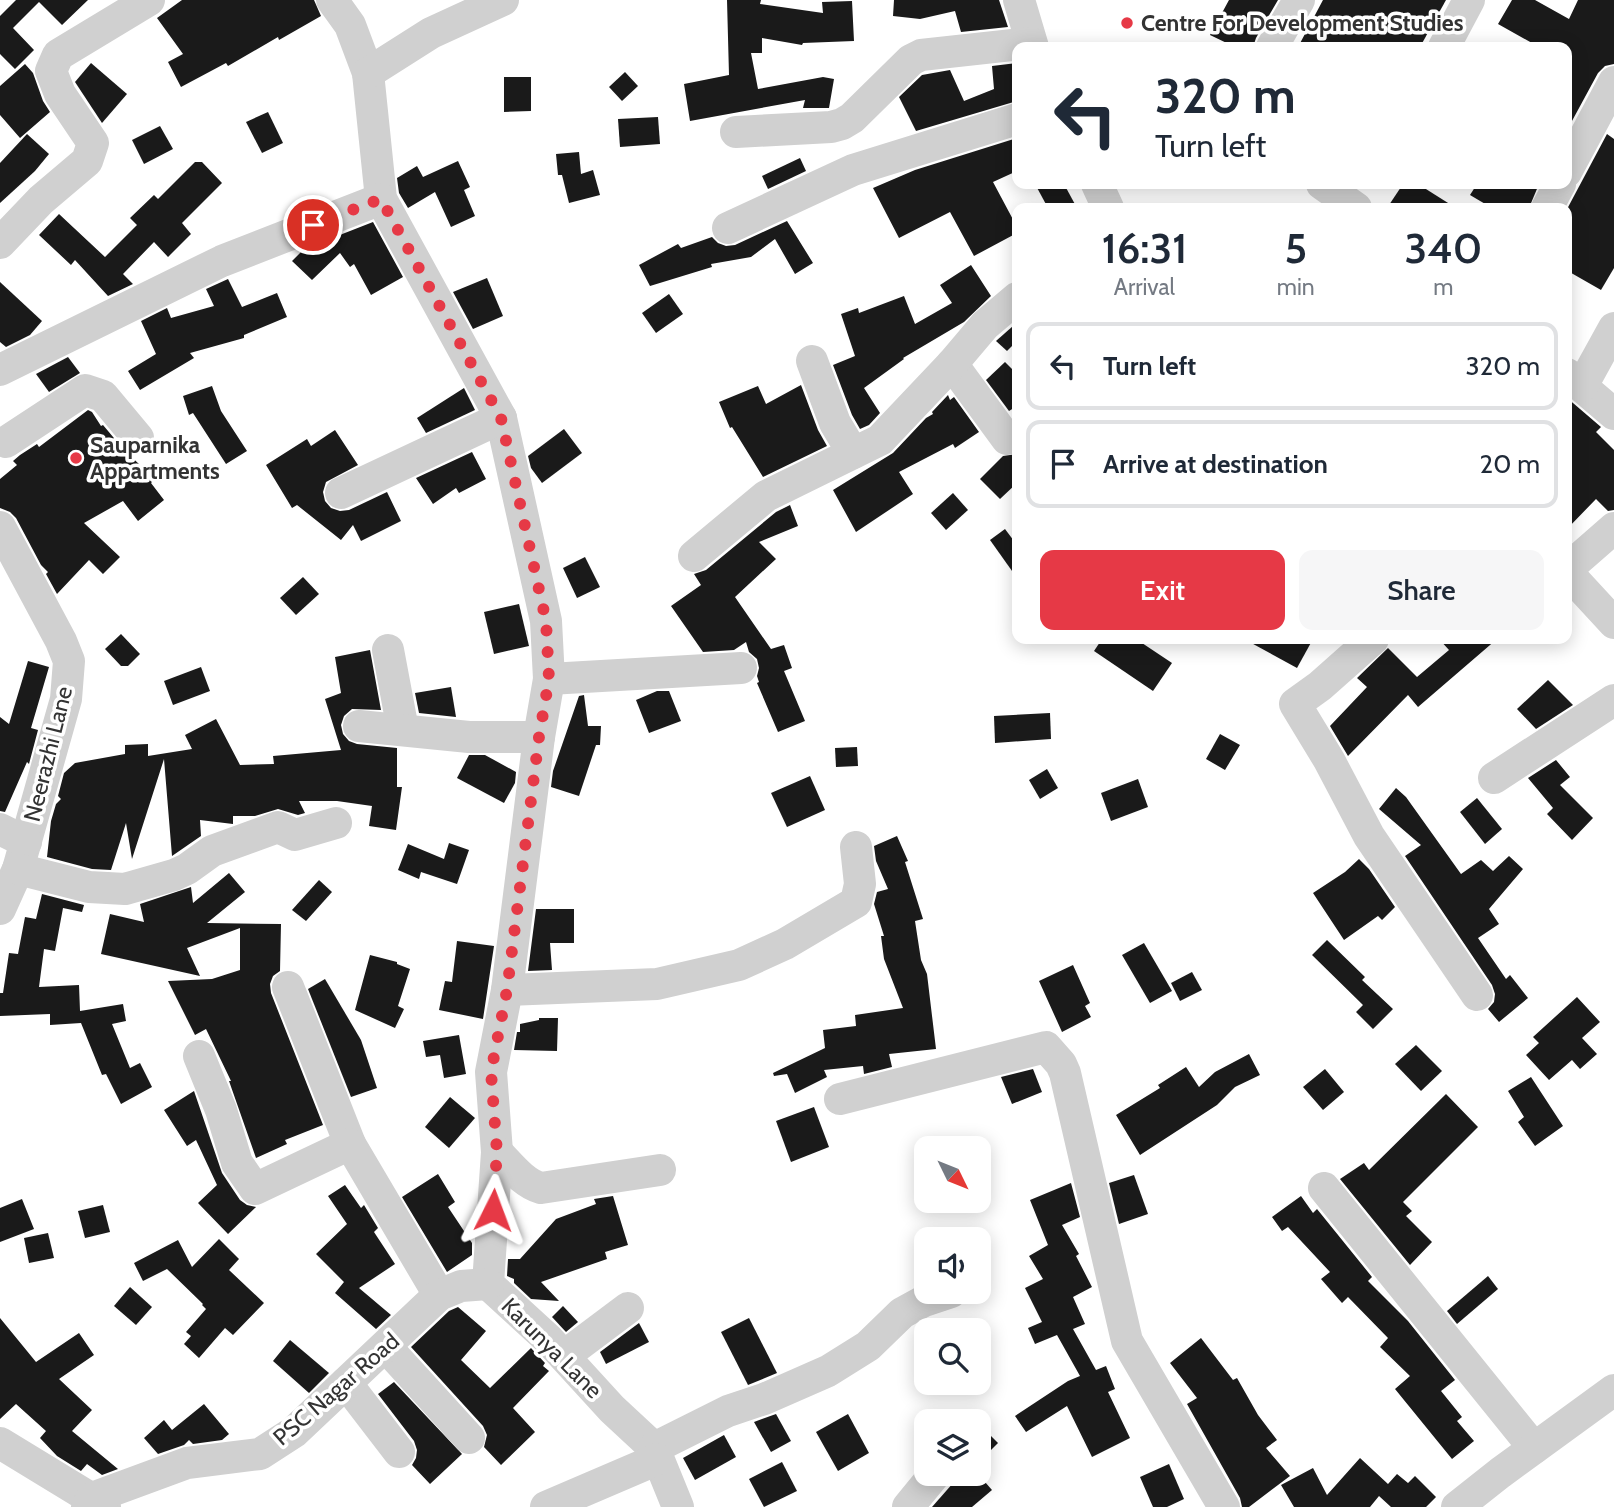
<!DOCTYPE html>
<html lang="en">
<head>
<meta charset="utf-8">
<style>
  body { margin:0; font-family:Cabin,sans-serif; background:#f6f6f7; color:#1f2937; height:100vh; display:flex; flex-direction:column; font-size:26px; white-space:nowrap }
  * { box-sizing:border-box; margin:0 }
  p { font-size:23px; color:#747a83 }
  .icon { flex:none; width:38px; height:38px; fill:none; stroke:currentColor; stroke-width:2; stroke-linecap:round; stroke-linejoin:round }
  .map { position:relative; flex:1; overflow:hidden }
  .details { position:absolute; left:1012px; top:203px; width:560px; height:441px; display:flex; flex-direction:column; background:#fff; border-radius:14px; box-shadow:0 4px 18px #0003 }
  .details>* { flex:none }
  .guide { position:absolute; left:1012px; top:42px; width:560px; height:147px; border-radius:14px; box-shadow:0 4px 18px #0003; background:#fff; color:#1f2937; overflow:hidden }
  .needle { width:46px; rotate:133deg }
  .controls { position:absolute; left:914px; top:1136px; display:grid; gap:14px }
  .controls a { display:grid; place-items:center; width:77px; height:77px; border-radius:14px; background:#fff; box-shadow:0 4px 18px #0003; font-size:35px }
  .pin { position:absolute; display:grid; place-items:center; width:60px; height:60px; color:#fff; margin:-30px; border:4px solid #fff; border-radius:50%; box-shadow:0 2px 7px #0007 }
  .me { position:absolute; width:77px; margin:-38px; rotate:3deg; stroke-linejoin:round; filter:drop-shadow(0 0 5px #0008) }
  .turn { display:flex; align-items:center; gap:24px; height:147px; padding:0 28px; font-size:32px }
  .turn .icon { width:91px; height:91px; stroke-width:2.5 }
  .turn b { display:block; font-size:49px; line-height:60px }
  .eta { display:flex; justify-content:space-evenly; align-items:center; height:119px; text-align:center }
  .eta b { font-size:42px; font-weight:600; line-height:49px }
  .cta { display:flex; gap:14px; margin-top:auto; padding:14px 28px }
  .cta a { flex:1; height:80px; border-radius:14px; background:#e63946; color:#fff; font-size:28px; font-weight:600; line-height:80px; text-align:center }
  .cta a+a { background:#f6f6f7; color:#1f2937 }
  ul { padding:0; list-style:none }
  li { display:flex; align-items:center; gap:21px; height:88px; margin:0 14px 10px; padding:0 14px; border:4px solid #e0e1e3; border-radius:14px }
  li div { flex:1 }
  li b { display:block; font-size:26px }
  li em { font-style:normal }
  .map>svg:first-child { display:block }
  .building { fill:#1a1a1a }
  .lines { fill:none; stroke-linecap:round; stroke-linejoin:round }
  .minor { stroke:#d0d0d0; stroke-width:32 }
  .route { stroke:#e63946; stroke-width:12; stroke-dasharray:0 21.6 }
  .poi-dot { fill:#e63946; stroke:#fff; stroke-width:2.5 }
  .labels { text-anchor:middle; stroke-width:7; stroke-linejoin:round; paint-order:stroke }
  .poi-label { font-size:23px; font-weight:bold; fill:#333; stroke:#fff; text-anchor:start }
  .street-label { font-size:23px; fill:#333; stroke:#fff }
</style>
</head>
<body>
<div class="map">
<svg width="1614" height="1507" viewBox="0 0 1614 1507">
  <rect width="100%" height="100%" fill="#fff"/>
  <g class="building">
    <polygon points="16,0 88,0 62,25 39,2 13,28 34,50 15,69 0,54 0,16"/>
    <polygon points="182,0 314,0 321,16 279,40 278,37 228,66 226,63 181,87 168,62 183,54 157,18"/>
    <polygon points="727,0 761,0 760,4 823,13 822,2 852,1 854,41 803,43 802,45 762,38 762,53 751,53 758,89 823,77 834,79 829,108 803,108 805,100 690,121 684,84 729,75"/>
    <polygon points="894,0 999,0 1008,27 961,32 955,11 920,19 893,16"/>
    <polygon points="1229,0 1278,0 1256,38 1253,47 1235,47 1210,35"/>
    <polygon points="1323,0 1446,0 1420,47 1298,47"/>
    <polygon points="1512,0 1535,0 1569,19 1578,0 1614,0 1614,64 1605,66 1598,73 1566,132 1566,47 1539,47 1498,24"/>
    <polygon points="91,63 127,94 102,123 75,82"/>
    <polygon points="1017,63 1017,101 916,131 899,97 922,75 950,70 964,101 994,89 992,66"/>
    <polygon points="25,64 33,73 43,101 50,112 20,138 0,115 0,86"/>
    <polygon points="625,72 638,86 622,101 609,87"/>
    <polygon points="504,77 531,77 531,111 504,112"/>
    <polygon points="268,112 283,143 262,153 246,122"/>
    <polygon points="658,117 660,144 620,147 618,119"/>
    <polygon points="160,126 173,149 144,164 132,140"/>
    <polygon points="27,134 49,154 35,171 0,203 0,163"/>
    <polygon points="1607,134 1614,139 1614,268 1601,290 1566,270 1566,211"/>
    <polygon points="1017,138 1017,171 993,182 1017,227 1017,233 974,256 950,212 899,238 873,188 915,170"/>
    <polygon points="579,152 581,174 593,170 600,195 569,203 562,175 558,175 556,154"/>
    <polygon points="800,158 806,171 768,189 762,176"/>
    <polygon points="458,161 470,187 464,190 475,216 451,227 435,192 408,208 399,193 397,178 417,166 423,177"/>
    <polygon points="195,162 202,162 222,183 182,223 191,234 168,257 154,242 123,274 133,284 108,296 75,260 71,265 39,235 59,214 105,257 137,225 130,218 154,195 158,199"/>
    <polygon points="1035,184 1064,184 1077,208 1048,208"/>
    <polygon points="1403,184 1418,184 1456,208 1387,208"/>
    <polygon points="1477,184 1539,184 1529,208 1492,208 1470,195"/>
    <polygon points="787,221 813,263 795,274 775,239 751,257 711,264 712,267 650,286 639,265 678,244 681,248 712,237 718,243 726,246 735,245"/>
    <polygon points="373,222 403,277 371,295 354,264 350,267 340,253 312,280 292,261 304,249"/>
    <polygon points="971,265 991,296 964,322 903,358 904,359 864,388 880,413 869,425 860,429 852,415 833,365 855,356 841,314 858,308 859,313 904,296 915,324 952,303 940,285"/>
    <polygon points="487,278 503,316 473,329 453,292"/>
    <polygon points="228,279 242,307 277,293 287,317 244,335 244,338 190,353 194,358 140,390 128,371 156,354 141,321 167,308 171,318 214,306 206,289"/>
    <polygon points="0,282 42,321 30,335 6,347 0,342"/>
    <polygon points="669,294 683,314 656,333 642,313"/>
    <polygon points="1013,326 1017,329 1017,341 1007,351 996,341"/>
    <polygon points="68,357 80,373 49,392 36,374"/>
    <polygon points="1005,362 1017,374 1017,406 1009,411 986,380"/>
    <polygon points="801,385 818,430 827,446 763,477 732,427 730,428 719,402 758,386 766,404"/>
    <polygon points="212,386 221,411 247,451 226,464 193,413 189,415 183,396"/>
    <polygon points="464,388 475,410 426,433 417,418"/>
    <polygon points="948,395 950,400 954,397 979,432 955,448 953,444 899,472 913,494 856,532 833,490 893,453 926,418 933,414 932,412"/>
    <polygon points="1566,397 1601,427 1596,432 1614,450 1614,510 1608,511 1596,499 1566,530"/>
    <polygon points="88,410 92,412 101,426 103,425 124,450 155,479 151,483 164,500 138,521 123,501 84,523 120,557 103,574 89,560 57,594 46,574 48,572 41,565 16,518 10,512 0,508 0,479 17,465 13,461 20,455 37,444 39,447"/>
    <polygon points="564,429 582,453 542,483 531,468 528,456"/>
    <polygon points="335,430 358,465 326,482 323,492 325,501 331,508 340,511 349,510 387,492 401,521 361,541 353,525 341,540 297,505 292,508 266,465 307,439 311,446"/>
    <polygon points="472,452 486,479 459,493 456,488 433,504 416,478"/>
    <polygon points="1017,454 1017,483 1000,499 980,479 1003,456"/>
    <polygon points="953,493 968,510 946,530 931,513"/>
    <polygon points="790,505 798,526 759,542 776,559 735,597 771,649 784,645 792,668 784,671 805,721 778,732 757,683 759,682 757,676 759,668 757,659 749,652 746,642 734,650 703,652 671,606 701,585 694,574 706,570 776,512"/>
    <polygon points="1005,529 1017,545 1017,578 990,540"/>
    <polygon points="585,557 600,587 577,598 563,568"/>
    <polygon points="303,577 319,594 296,615 280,598"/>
    <polygon points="519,604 529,646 494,654 484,612"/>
    <polygon points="121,634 140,654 128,666 121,666 105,649"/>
    <polygon points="1102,639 1136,639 1172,663 1153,691 1094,651"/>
    <polygon points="1244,639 1313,639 1297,668"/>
    <polygon points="1439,639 1497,639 1418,707 1408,695 1348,756 1330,726 1367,687 1357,678 1388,648 1417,677 1449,650"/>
    <polygon points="370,650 381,710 352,709 344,716 341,725 343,734 349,741 357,744 397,748 397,787 402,787 396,830 369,826 372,806 337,801 299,801 305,813 298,815 278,809 255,816 233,816 233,824 200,820 201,836 172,856 164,759 132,859 126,823 111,870 92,869 47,857 51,821 56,804 61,799 58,796 64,773 75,763 125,754 125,745 148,744 148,756 192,749 185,735 216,719 240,765 274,764 273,756 341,750 325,699 341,693 335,657"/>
    <polygon points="28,661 49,667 31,728 38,730 29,764 27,762 5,812 0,811 0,717 9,724"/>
    <polygon points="201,667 210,691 173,705 164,681"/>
    <polygon points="1548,680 1573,705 1536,729 1517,709"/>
    <polygon points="451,687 456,717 419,713 415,693"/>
    <polygon points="657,691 669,691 681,721 649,733 636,700"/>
    <polygon points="584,695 588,726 601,726 600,745 596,745 579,796 551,787 553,771 579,696"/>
    <polygon points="1050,713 1051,739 995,743 994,716"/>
    <polygon points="1220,734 1240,745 1225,770 1206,759"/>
    <polygon points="857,747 858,766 836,767 835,748"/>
    <polygon points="469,755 485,755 516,772 515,783 504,803 457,778"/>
    <polygon points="1556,760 1570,777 1560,785 1593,818 1572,840 1547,814 1553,808 1528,778"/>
    <polygon points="1047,769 1058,788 1040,799 1029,780"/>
    <polygon points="810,776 825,810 787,827 771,793"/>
    <polygon points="1138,779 1148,807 1111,821 1101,793"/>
    <polygon points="1396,788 1406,797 1461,874 1481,860 1493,871 1509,856 1523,869 1489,909 1499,924 1478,938 1506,979 1510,975 1528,998 1499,1022 1488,1009 1494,1002 1495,994 1492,985 1405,856 1421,845 1379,809"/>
    <polygon points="1477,798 1502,829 1485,844 1460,812"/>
    <polygon points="897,836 908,861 905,862 923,919 915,921 921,960 927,974 936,1049 889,1054 892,1067 864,1074 863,1066 824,1070 827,1077 795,1093 787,1074 774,1076 773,1073 825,1048 823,1030 856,1026 855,1015 903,1008 884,959 881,936 884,936 874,904 877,892 888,889 876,861 874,846"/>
    <polygon points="449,843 469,850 457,884 421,872 419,879 398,870 408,844 444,859"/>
    <polygon points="1359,859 1369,869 1395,907 1382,920 1378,916 1344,940 1313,893 1345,872"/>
    <polygon points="229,873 245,892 207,923 281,924 280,971 273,976 270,984 271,993 323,1125 285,1140 287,1144 256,1158 229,1081 231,1081 206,1029 195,1035 168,981 212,979 240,970 240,928 187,948 200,976 101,954 110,914 144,922 140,904 191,887 193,903"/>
    <polygon points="319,880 332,892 306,921 292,910"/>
    <polygon points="42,894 84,905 82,912 63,908 55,951 44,949 39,987 79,985 80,1011 123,1004 126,1021 112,1024 130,1068 140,1063 152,1087 121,1104 106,1074 102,1075 81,1023 50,1025 50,1014 0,1016 0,993 3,993 9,953 18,954 25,917 36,919"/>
    <polygon points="536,909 574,909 574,943 550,943 552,970 528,971"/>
    <polygon points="1327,940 1365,977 1362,980 1393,1009 1373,1029 1356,1012 1363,1005 1312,955"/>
    <polygon points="457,941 494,946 483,1019 439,1010 445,981 452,982"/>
    <polygon points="1144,943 1172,991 1150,1003 1122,955"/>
    <polygon points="370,955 397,962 397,964 410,969 398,1006 404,1009 395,1028 355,1010"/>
    <polygon points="1073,965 1090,1003 1085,1006 1091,1017 1062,1032 1039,981"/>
    <polygon points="1192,972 1202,990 1180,1001 1171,983"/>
    <polygon points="325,979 361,1040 377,1088 351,1097 308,989"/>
    <polygon points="1577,997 1600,1022 1582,1038 1597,1054 1580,1069 1572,1060 1549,1080 1526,1055 1539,1043 1533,1037"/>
    <polygon points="539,1018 558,1018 557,1051 514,1050 517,1032 520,1032 520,1024 539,1020"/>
    <polygon points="459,1035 466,1074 444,1078 440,1055 426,1057 423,1041"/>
    <polygon points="1416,1045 1442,1071 1421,1091 1395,1064"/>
    <polygon points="1249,1054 1260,1075 1235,1087 1217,1105 1140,1155 1116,1115 1160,1088 1158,1085 1186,1067 1199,1087 1215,1072"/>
    <polygon points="1033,1069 1042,1092 1012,1104 1001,1077"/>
    <polygon points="1325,1069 1344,1092 1323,1110 1303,1087"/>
    <polygon points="1531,1077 1563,1126 1535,1146 1518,1122 1524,1117 1508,1091"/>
    <polygon points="194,1091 222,1173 240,1200 247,1205 256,1207 228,1234 198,1203 217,1185 196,1140 187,1146 164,1110"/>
    <polygon points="1446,1094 1478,1127 1403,1202 1412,1211 1406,1216 1432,1242 1410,1265 1340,1179 1364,1163 1369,1170"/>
    <polygon points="450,1097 475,1118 449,1148 425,1127"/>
    <polygon points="814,1107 829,1147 791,1162 776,1121"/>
    <polygon points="438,1174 455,1202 448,1207 472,1243 472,1255 447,1272 402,1197"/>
    <polygon points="1134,1175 1148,1214 1119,1224 1109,1183"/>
    <polygon points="1071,1183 1080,1217 1062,1225 1079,1254 1076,1256 1092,1287 1073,1297 1085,1324 1073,1329 1096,1370 1106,1366 1115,1389 1108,1392 1130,1438 1092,1457 1067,1406 1026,1432 1015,1416 1068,1381 1080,1376 1057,1335 1035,1344 1028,1328 1042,1322 1025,1288 1043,1279 1029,1256 1048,1245 1030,1200"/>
    <polygon points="345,1185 361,1208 364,1205 378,1228 374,1232 395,1264 359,1288 391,1315 376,1329 335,1293 344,1282 316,1254 347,1224 328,1196"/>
    <polygon points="613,1196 628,1245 605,1252 607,1259 541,1282 559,1301 531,1299 514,1283 514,1279 507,1276 508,1259 520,1259 556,1219 596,1204 594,1199"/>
    <polygon points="1301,1196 1313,1213 1317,1209 1372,1277 1368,1281 1408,1321 1455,1380 1441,1391 1462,1417 1457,1421 1474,1441 1452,1459 1395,1389 1410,1376 1380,1347 1388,1338 1348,1297 1342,1303 1321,1279 1330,1272 1288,1227 1282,1231 1272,1217"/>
    <polygon points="22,1199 34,1229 0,1242 0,1208"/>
    <polygon points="103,1205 110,1232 85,1238 78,1211"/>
    <polygon points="48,1233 54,1258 29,1263 24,1238"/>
    <polygon points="219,1239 239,1259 229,1270 264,1303 233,1335 225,1328 199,1358 184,1344 191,1336 186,1332 206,1309 202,1305 203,1304 167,1269 143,1281 134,1263 178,1240 192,1267"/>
    <polygon points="1488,1276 1498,1289 1457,1324 1447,1311"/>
    <polygon points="130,1287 152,1307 136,1325 114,1306"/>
    <polygon points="563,1306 578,1322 566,1332 552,1317"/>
    <polygon points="458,1307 486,1331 461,1360 490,1388 531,1348 545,1363 543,1366 549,1371 513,1408 535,1432 501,1465 484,1447 487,1435 483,1426 411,1347 449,1311"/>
    <polygon points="0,1318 36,1362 79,1333 94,1355 59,1379 92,1410 72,1431 118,1469 102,1475 87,1464 81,1471 57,1456 40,1438 46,1431 16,1404 0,1419"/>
    <polygon points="749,1318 777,1373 748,1385 721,1332"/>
    <polygon points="639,1323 649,1342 606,1364 600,1352"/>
    <polygon points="1201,1338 1233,1380 1237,1378 1258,1415 1277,1440 1266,1448 1290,1476 1249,1507 1242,1507 1240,1498 1187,1404 1197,1398 1170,1363"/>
    <polygon points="290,1340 329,1373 309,1393 273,1361"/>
    <polygon points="394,1382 462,1454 430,1484 412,1465 416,1458 417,1450 414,1441 378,1394"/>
    <polygon points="204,1404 229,1434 222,1440 193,1444 189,1440 184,1445 158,1454 144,1438 164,1420 172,1430"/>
    <polygon points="776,1414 791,1441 771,1452 754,1422"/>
    <polygon points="848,1414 869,1453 838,1471 816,1432"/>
    <polygon points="978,1423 998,1443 978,1463"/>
    <polygon points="724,1435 736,1457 695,1480 683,1458"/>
    <polygon points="1360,1458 1388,1484 1397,1474 1408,1483 1415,1476 1436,1497 1426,1507 1391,1507 1379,1496 1370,1507 1294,1507 1281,1485 1313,1468 1327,1495"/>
    <polygon points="782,1462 797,1491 764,1507 749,1479"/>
    <polygon points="1169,1464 1184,1499 1167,1507 1153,1507 1140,1477"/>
    <polygon points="961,1474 978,1474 992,1490 972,1507 932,1507"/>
  </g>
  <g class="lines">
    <g class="minor">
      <polyline points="332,0 350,25 368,73 381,199 501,418 546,621 549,679 539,737 507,990 491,1072 497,1152 488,1284 548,1339 612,1409 654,1448 678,1507"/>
      <polyline points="1019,0 1033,47"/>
      <polyline points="1272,47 1299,0"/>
      <polyline points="1444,47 1469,0"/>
      <polyline points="368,73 431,33 503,0"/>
      <polyline points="736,132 831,127 842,124 852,118 911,60 921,55 1031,43"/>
      <polyline points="1566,172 1614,82"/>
      <polyline points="1097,184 1108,208"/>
      <polyline points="1322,184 1356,208"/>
      <polyline points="1547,208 1560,184"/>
      <polyline points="728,228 853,170 1017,119"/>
      <polyline points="0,243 41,200 87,161 93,143 60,94 51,71 58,55 149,0"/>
      <polyline points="812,361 835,423 853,453"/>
      <polyline points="952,364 1007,439"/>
      <polyline points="0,370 222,261 381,199"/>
      <polyline points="1567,374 1614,414"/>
      <polyline points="1582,386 1614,328"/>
      <polyline points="6,442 85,390 103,396 138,438"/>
      <polyline points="341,493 501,418"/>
      <polyline points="0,527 61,641 69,661 66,699 18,869 0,909"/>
      <polyline points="694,556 766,496 880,440 952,364 985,325 1017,298"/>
      <polyline points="1566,570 1614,528"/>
      <polyline points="1566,571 1614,623"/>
      <polyline points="1373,639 1320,686 1295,704 1329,760 1369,836 1477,995"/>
      <polyline points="388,650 403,730"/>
      <polyline points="549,679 741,668"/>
      <polyline points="359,726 469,737 539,737"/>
      <polyline points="1494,778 1614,700"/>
      <polyline points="0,829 26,842"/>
      <polyline points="18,869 89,887 125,889 174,875 187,869 212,851 278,827 295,835 336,823"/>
      <polyline points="288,987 350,1144"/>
      <polyline points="507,990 657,984 739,965 785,944 856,902 860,884 856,847"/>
      <polyline points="199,1056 221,1110 237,1163 255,1189 350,1144 439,1295"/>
      <polyline points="840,1099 1046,1047 1061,1064 1065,1073 1127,1341 1224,1507"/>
      <path d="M 497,1152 C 510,1165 523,1183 541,1188 L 660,1170"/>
      <polyline points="1324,1188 1534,1448"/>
      <polyline points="386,1347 469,1438"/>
      <polyline points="564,1356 628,1308"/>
      <polyline points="346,1383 399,1452"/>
      <polyline points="0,1443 105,1507"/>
      <polyline points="654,1448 728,1411 764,1399 828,1371 868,1346 902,1313 924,1301 951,1292"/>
      <polyline points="87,1507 92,1498 187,1463 260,1454 294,1432 439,1295 461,1286 488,1284"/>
      <polyline points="546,1507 658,1459"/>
      <polyline points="908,1507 935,1474"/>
      <polyline points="1457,1507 1500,1473 1614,1390"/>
    </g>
  </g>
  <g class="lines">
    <polyline class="route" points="313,225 381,199 501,418 546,621 549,679 539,737 507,990 491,1072 497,1152 493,1210"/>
  </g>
  <g class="poi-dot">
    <circle cx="1127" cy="23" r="7"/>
    <circle cx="76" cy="458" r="7"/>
  </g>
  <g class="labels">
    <g class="poi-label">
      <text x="1141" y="31">Centre For Development Studies</text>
      <text x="90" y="453">Sauparnika<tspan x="90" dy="26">Appartments</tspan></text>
    </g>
    <g class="street-label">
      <text transform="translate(48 754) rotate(-76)" y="8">Neerazhi Lane</text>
      <text transform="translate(552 1348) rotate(45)" y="8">Karunya Lane</text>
      <text transform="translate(336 1389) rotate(-41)" y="8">PSC Nagar Road</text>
    </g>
  </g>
</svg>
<div class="controls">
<a><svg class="needle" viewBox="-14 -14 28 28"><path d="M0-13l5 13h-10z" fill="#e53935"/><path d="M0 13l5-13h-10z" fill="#747a83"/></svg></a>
<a><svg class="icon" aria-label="sound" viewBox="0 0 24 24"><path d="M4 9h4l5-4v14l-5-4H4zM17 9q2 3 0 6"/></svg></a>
<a><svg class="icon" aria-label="search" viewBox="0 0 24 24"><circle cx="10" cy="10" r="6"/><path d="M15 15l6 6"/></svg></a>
<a><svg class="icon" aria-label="layers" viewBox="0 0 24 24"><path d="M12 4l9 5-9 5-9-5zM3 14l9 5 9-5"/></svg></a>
</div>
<div class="pin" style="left:313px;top:225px;background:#d93025"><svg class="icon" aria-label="arrive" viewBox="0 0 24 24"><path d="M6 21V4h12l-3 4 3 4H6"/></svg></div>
<svg class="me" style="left:493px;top:1210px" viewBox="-20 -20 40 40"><path d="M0-17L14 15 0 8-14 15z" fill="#e63946" stroke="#fff" stroke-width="4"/></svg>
<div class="guide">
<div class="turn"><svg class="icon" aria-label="left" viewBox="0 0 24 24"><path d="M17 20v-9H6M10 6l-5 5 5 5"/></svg><div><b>320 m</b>Turn left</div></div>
</div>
<section class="details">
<div class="eta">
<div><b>16:31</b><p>Arrival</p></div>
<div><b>5</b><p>min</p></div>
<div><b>340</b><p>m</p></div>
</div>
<ul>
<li><svg class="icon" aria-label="left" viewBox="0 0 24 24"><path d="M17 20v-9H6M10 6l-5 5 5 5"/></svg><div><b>Turn left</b></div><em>320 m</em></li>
<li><svg class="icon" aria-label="arrive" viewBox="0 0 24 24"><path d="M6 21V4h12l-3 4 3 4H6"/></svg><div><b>Arrive at destination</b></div><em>20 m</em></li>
</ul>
<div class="cta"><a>Exit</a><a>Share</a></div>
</section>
</div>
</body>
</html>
